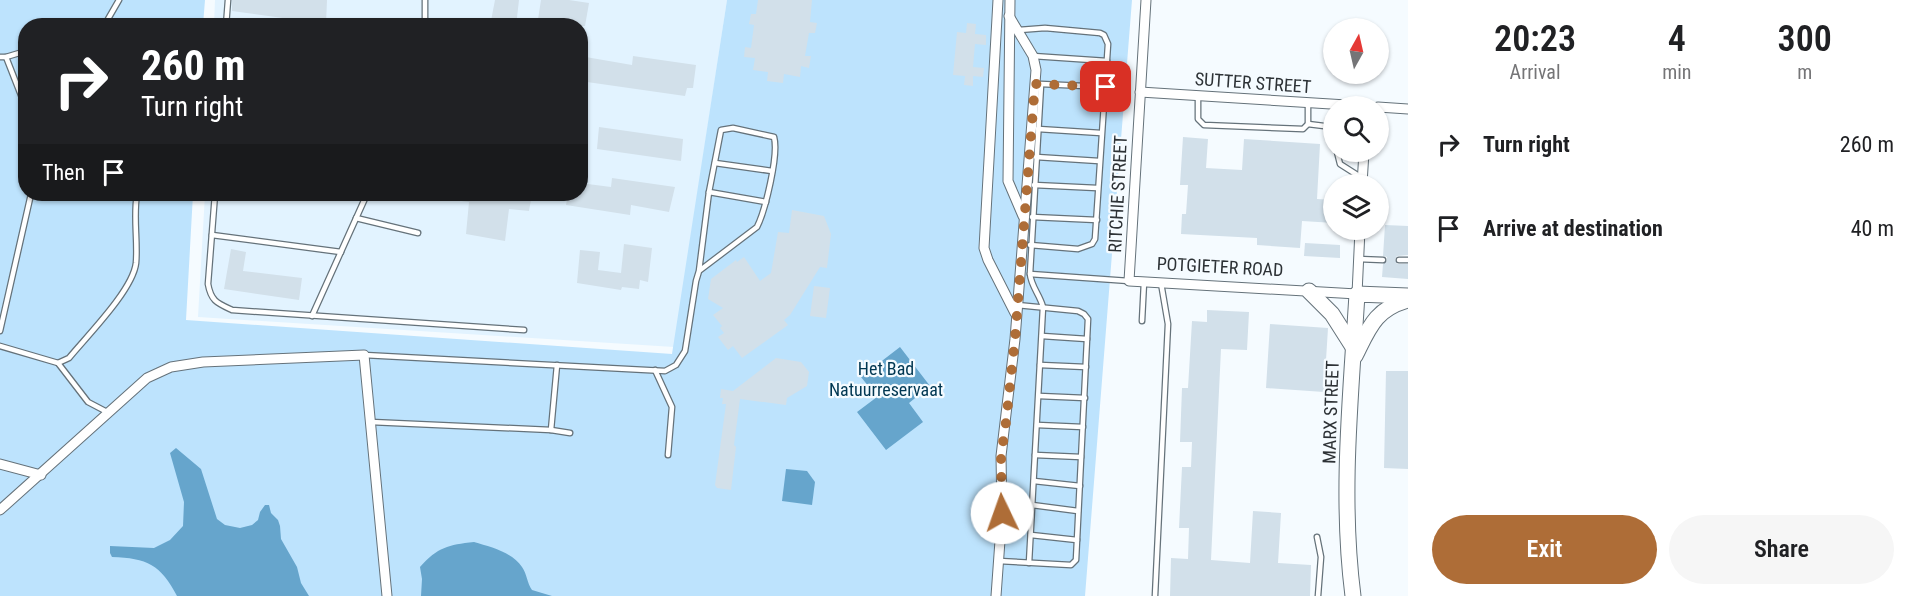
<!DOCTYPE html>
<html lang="en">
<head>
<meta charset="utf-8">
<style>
  body { margin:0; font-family:"Roboto Condensed",sans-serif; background:#f6f6f6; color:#202124; height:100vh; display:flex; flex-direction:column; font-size:22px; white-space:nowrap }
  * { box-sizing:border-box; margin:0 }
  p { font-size:20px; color:#757577 }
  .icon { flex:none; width:33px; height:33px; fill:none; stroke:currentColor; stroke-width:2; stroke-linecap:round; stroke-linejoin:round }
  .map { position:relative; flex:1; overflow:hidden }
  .panel { display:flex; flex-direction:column; background:#fff; width:510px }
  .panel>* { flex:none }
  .guide { position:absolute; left:18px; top:18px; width:570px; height:183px; border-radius:24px; box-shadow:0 2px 4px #0004; background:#202124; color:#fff; overflow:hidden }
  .needle { width:39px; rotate:8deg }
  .buttons { position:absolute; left:1323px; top:18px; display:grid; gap:12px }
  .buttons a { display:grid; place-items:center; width:66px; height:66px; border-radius:50%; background:#fff; box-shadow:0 2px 4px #0004; font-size:30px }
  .pin { position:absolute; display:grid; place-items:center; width:51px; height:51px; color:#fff; margin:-26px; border-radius:12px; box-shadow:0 3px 9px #0006 }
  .me { position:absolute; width:66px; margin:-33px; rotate:357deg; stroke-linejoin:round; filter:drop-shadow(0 0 4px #0008) }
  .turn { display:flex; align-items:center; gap:21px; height:126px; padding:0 24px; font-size:27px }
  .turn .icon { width:78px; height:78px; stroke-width:2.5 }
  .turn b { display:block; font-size:42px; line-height:51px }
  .then { display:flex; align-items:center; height:57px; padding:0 24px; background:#0003; gap:12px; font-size:22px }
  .eta { display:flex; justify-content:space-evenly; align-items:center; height:102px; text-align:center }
  .eta b { font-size:36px; font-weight:600; line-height:42px }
  .primary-button { display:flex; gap:12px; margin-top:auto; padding:12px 24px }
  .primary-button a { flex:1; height:69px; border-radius:36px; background:#ae6d37; color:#fff; font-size:24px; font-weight:600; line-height:69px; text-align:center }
  .primary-button a+a { background:#f6f6f6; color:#202124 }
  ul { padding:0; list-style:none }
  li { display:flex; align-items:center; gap:18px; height:84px; padding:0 24px }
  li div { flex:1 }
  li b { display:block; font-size:22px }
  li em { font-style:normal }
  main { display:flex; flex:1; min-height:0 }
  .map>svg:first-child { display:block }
  .built { fill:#e2f3ff }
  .green { fill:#bde3fd }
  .water { fill:#66a5cc }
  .building { fill:#d2e0ea }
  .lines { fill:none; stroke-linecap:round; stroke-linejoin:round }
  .lane-casing { stroke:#65727a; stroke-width:7 }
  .street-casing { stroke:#65727a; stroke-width:11 }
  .primary-casing { stroke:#65727a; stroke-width:17 }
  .lane { stroke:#fff; stroke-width:4.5 }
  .street { stroke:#fff; stroke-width:9 }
  .primary { stroke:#fff; stroke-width:15 }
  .route { stroke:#ae6d37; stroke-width:10; stroke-dasharray:0 18 }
  .labels { text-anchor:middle; stroke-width:4.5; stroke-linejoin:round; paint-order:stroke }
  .street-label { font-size:18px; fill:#2d3236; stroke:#f5fbff }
  .park-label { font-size:18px; fill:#003752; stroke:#f5fbff }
</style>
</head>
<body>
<main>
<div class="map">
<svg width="1408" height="596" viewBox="0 0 1408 596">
  <rect width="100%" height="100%" fill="#f5fbff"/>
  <polygon class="built" points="215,0 727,0 674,347 198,317 205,194 580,194 580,26 214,25"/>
  <polygon class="green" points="0,0 205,0 203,25 26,26 26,194 193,194 186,320 672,354 727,0 1132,0 1085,596 0,596"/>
  <g class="water">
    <polygon points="900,347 930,386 909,403 923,422 886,450 857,412 877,397 861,377"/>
    <path d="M 176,448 L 201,469 L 217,519 L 225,525 L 240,528 L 252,525 L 258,520 L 260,512 L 265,505 L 269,505 L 271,513 L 278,520 L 280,526 L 281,539 L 297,567 L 301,583 L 309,596 L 177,596 C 161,565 147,558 112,557 L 110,553 L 110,546 L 154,548 L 170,540 L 183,526 L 184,502 L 170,453 Z"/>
    <polygon points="786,469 807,471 815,482 812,505 782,501"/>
    <path d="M 474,542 C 491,547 512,552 522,567 C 527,574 527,583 532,590 L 552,596 L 421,596 L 422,579 L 420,567 C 438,547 448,545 474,542 Z"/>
  </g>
  <g class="building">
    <polygon points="232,0 327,0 326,24 232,11"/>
    <polygon points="495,0 519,0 516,26 490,26"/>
    <polygon points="541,0 569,0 589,3 585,26 537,26"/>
    <polygon points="758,0 812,0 810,22 817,23 815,33 809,33 805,56 811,56 809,68 801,66 800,77 784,74 783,83 767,81 768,72 753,70 755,58 744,57 745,47 751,48 754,25 749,24 751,14 756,14"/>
    <polygon points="967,23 976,24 975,34 986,35 986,45 975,44 973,67 984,68 983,77 973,76 973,86 964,85 965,76 953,75 957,32 966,33"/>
    <polygon points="580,56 632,65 633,56 696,65 693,88 687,88 685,96 580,81"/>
    <polygon points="599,127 683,139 681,161 597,149"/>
    <polygon points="1183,137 1208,139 1206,168 1242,170 1244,139 1320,144 1317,199 1334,200 1334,223 1302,221 1300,248 1257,245 1257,238 1181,234 1182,214 1186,214 1188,185 1180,185"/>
    <polygon points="612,178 675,187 669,212 631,205 630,215 566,205 568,194 580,194 580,183 611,187"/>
    <polygon points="446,194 532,194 529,211 509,209 505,241 466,234 469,202 446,199"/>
    <polygon points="792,210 824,216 831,234 827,268 820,267 790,315 784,320 788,325 742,358 733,346 728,350 718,337 724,333 720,328 722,326 713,315 723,308 708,299 711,279 736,260 737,262 744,257 760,281 771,273 778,232 789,233"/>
    <polygon points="1385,225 1408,226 1408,255 1397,256 1395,259 1397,264 1408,264 1408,279 1382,277 1383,264 1387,261 1387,257 1383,256"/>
    <polygon points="1305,243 1340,245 1340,258 1304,256"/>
    <polygon points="624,244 652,248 648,282 640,280 639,289 622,287 621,290 577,283 580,250 600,252 598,270 621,273"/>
    <polygon points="231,249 246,252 243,271 302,278 299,300 224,289"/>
    <polygon points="814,286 830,288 826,318 810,316"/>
    <polygon points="1207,310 1249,312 1247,350 1221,349 1211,560 1250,563 1253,511 1281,513 1278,563 1311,565 1310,596 1170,596 1171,558 1188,559 1189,528 1179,528 1182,467 1191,467 1192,442 1180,442 1182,388 1188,388 1192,321 1207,322"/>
    <polygon points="1270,324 1328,328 1324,392 1266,388"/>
    <polygon points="776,358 801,362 809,372 807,386 787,398 786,405 740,399 734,445 736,447 731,490 717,488 715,485 726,404 722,404 723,398 720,398 721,389 733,391"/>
    <polygon points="1386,371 1408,371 1408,469 1384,468"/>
  </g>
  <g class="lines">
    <defs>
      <g id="lane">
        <polyline points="425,0 425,26"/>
        <polyline points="104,26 119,0"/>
        <polyline points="226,26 228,0"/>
        <polyline points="1019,30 1045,28 1100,33 1104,35 1108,44 1095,239 1092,244 1078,249 1030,245"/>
        <polyline points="1033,56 1107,61"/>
        <polyline points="0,57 6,57 26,51"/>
        <polyline points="6,57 26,108"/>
        <polyline points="1041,84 1106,87"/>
        <polyline points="1198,96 1198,119 1204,125 1303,129 1308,124 1308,103"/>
        <polyline points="1308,124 1324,126 1334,132"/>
        <polyline points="1038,129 1101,133"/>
        <polyline points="1337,152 1340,164 1362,178"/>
        <polyline points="1036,157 1099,161"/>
        <polyline points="715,163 772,171"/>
        <polyline points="1034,185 1097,188"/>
        <polyline points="709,192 766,202"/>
        <path d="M 215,194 L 208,284 C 211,301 217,303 232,310 L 524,330"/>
        <polyline points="1032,217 1097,220"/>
        <polyline points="356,218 418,233"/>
        <polyline points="212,235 341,252"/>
        <polyline points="1358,259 1383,260"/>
        <polyline points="1399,260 1408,260"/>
        <polyline points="1030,274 1129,281"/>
        <polyline points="312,316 367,194"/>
        <polyline points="1142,321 1144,282"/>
        <polyline points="0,331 31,194"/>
        <polyline points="1042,336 1087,339"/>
        <polyline points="0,346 58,363"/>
        <path d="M 364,355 L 665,371 L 676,365 L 685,351 L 696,281 L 699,271 L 757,227 C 765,211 779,155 774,137 L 733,128 L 721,130 L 709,192 L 699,271"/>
        <polyline points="1040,365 1086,367"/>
        <polyline points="655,370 672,407 668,455"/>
        <polyline points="1039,396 1085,398"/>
        <path d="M 109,413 L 88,402 L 58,363 L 69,358 C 87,336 133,290 136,263 C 138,240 133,217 137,194"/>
        <polyline points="371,422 551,430 570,433"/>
        <polyline points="1037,425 1083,427"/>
        <polyline points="551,430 557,365"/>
        <polyline points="1035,455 1081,457"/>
        <polyline points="1034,481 1080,486"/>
        <polyline points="1032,505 1078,511"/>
        <polyline points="1031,535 1077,540"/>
        <polyline points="1317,537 1321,557 1318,596"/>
        <polyline points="999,561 1071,565 1076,560 1077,540 1088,319 1084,314 1078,311 1017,305"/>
        <path d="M 1029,563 L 1043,307 C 1040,295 1031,286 1030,274 L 1041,85"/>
        <polyline points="1155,596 1168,324 1161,283"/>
      </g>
      <g id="street">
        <polyline points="998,0 984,248 988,260 1015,313"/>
        <polyline points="1010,0 1008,181 1023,216"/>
        <polyline points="1146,0 1129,281 1357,294 1360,230"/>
        <polyline points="1140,92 1363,106"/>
        <polyline points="1378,107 1408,109"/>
        <polyline points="1362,184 1364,152"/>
        <polyline points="0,464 41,475"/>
        <polyline points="0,510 147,378 171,367 203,362 364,355 387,596"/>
        <polyline points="996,596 1002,513 1001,456 1015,339 1036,70 1033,56 1009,16"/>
      </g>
      <g id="primary">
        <polyline points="1309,291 1332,314 1353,347"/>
        <path d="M 1355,356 C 1369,328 1375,309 1408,300"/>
        <path d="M 1353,596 C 1340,496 1351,394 1357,294 L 1408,296"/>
      </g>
    </defs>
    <use href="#lane" class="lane-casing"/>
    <use href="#street" class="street-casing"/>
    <use href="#primary" class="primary-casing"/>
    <use href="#lane" class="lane"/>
    <use href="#street" class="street"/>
    <use href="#primary" class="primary"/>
  </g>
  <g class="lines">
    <polyline class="route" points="1002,513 1001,456 1006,422 1015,339 1035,84 1106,87"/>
  </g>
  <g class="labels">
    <g class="street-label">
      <text transform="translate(1253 83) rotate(4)" y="6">SUTTER STREET</text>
      <text transform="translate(1118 194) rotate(-87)" y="6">RITCHIE STREET</text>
      <text transform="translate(1220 267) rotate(3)" y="6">POTGIETER ROAD</text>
      <text transform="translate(1331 412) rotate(-88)" y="6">MARX STREET</text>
    </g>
    <g class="park-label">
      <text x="886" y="375">Het Bad<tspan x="886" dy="21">Natuurreservaat</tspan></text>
    </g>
  </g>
</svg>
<div class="buttons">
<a><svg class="needle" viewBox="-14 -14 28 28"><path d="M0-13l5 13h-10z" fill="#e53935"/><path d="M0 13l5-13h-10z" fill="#757577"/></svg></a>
<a><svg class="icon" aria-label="search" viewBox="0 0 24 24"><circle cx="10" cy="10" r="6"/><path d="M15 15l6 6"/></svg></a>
<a><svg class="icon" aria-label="layers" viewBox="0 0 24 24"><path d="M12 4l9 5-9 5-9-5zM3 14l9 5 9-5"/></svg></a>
</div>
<div class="pin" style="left:1106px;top:87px;background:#d93025"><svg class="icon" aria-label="arrive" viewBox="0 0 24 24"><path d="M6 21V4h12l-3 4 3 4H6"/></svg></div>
<svg class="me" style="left:1002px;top:513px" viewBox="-20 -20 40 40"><circle r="19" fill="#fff"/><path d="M0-13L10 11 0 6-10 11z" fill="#ae6d37"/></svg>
<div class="guide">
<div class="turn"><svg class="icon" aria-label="right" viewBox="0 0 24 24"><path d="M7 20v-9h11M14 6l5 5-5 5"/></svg><div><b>260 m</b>Turn right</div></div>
<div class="then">Then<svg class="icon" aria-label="arrive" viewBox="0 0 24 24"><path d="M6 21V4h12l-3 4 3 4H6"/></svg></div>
</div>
</div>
<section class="panel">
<div class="eta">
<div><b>20:23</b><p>Arrival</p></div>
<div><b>4</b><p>min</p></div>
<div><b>300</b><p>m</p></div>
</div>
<ul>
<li><svg class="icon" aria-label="right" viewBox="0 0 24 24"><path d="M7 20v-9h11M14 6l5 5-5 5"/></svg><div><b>Turn right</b></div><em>260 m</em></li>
<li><svg class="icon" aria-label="arrive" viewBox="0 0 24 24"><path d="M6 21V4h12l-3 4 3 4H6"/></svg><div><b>Arrive at destination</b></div><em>40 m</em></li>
</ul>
<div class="primary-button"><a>Exit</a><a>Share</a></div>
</section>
</main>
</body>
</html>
